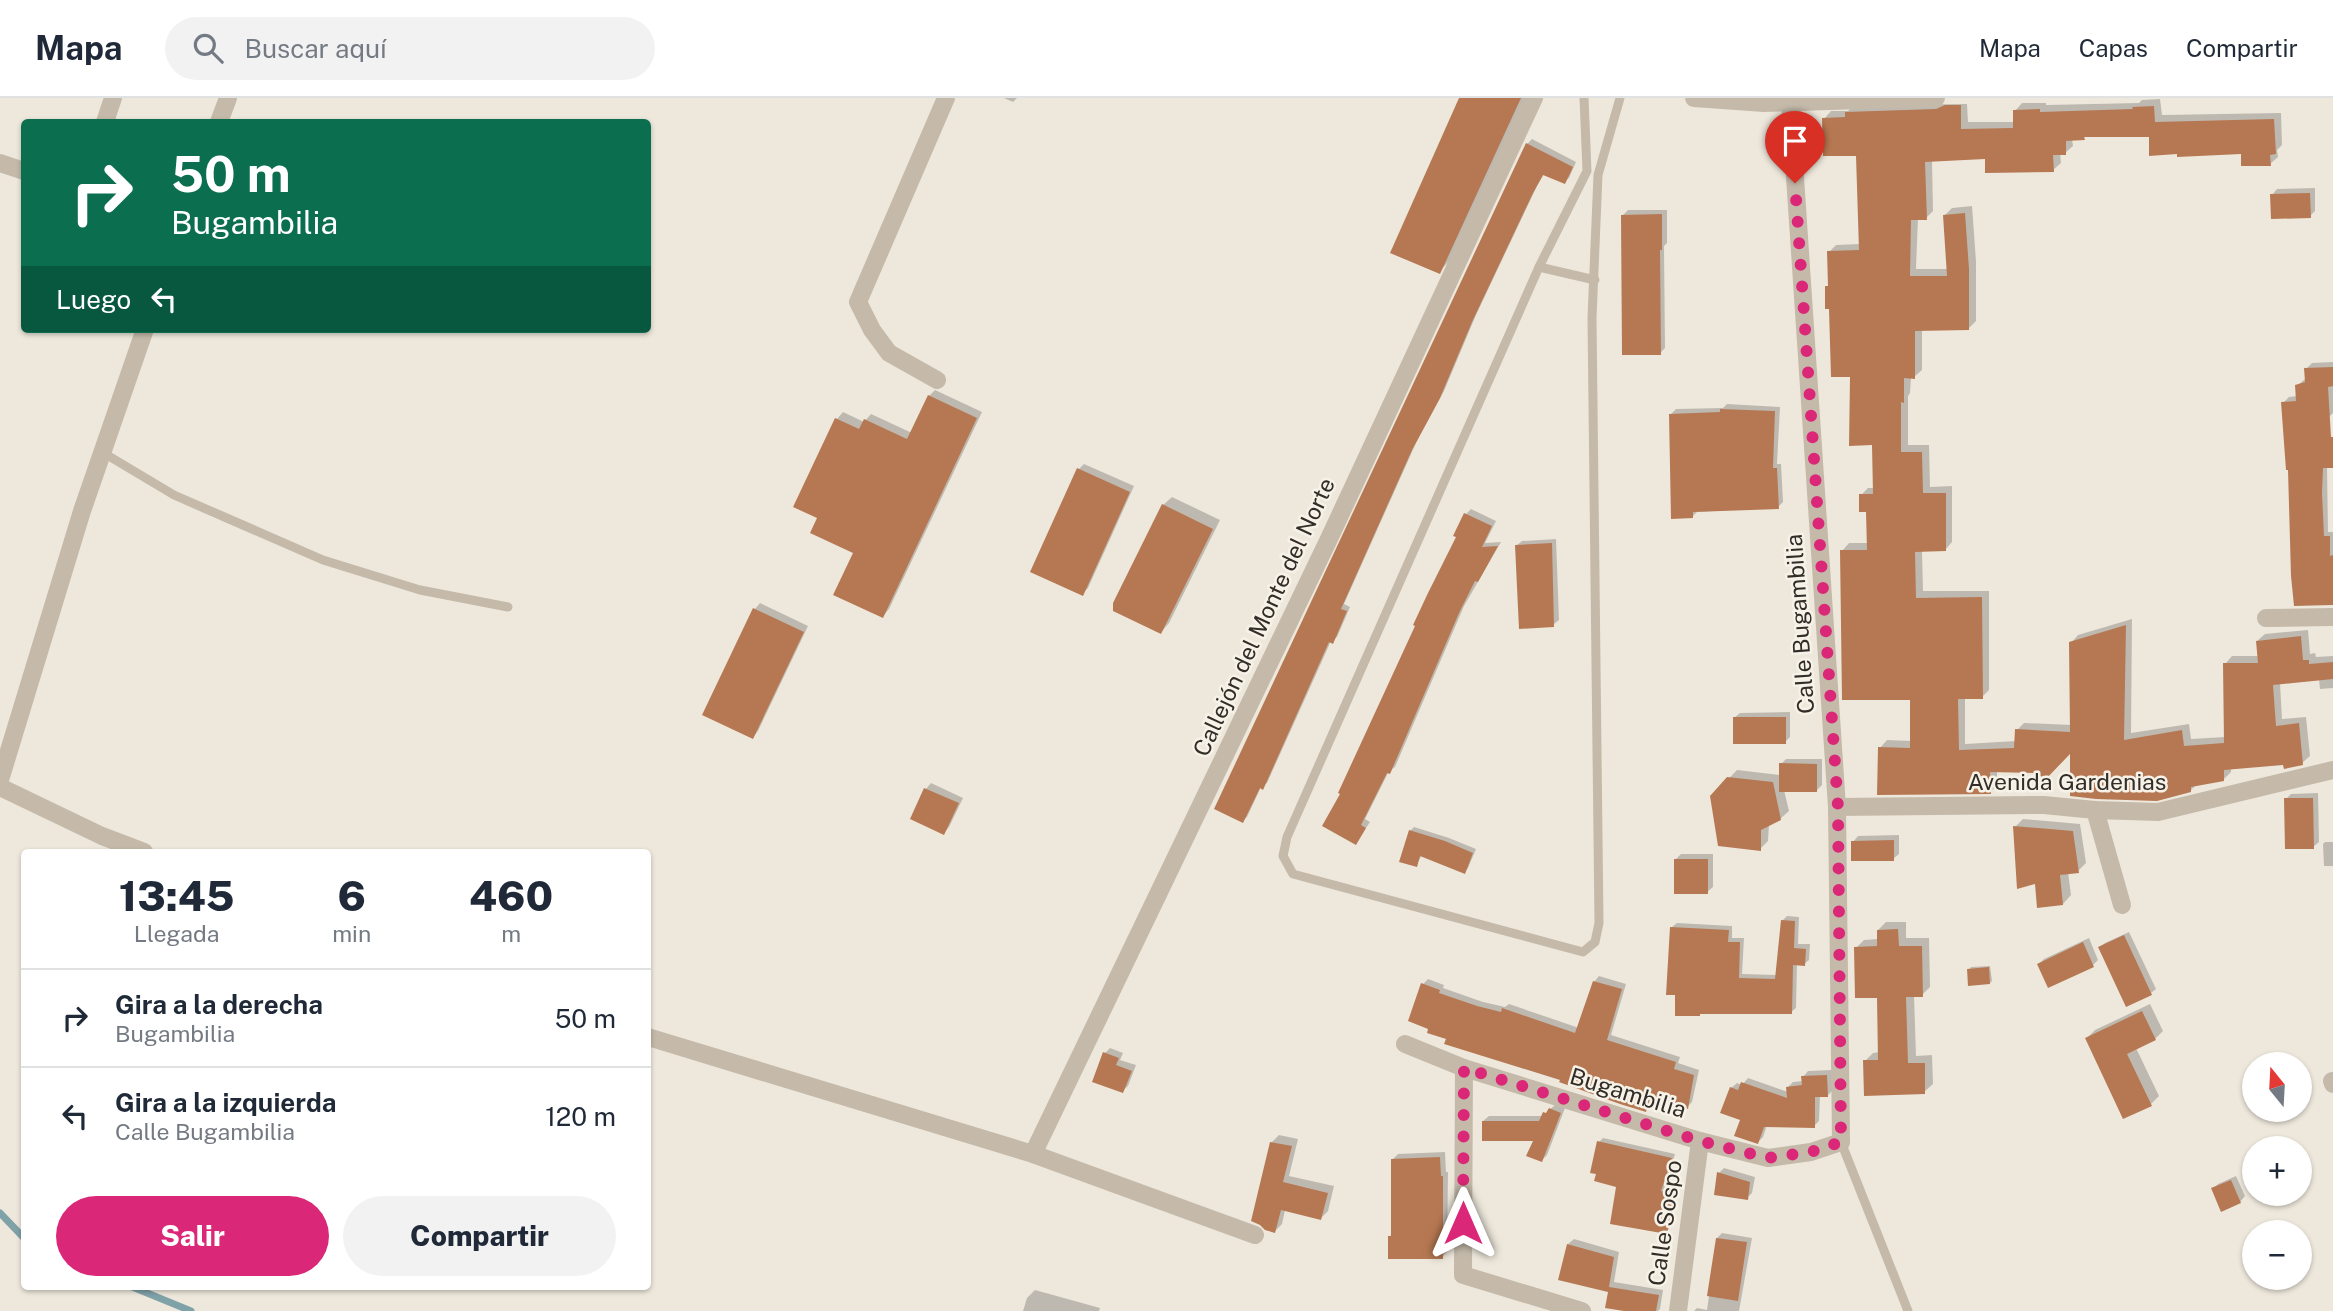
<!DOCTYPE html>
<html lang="es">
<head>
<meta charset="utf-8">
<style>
  body { margin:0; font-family:"Public Sans",sans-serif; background:#f2f2f3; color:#1f2937; height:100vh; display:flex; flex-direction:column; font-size:26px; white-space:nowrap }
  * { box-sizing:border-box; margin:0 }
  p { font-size:23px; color:#747a83 }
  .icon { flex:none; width:38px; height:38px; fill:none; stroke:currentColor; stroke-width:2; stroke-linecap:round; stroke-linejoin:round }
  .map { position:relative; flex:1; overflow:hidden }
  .sheet { position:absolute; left:21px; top:751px; width:630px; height:441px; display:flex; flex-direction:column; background:#fff; border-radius:7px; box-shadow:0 2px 5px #0004 }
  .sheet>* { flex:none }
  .top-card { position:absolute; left:21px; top:21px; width:630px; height:214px; border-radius:7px; box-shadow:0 2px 5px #0004; background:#0b6e4f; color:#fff; overflow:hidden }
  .needle { width:46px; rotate:342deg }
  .buttons { position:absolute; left:2242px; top:954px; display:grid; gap:14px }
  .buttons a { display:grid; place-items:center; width:70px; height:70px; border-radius:50%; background:#fff; box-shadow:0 2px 5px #0004; font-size:35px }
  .pin { position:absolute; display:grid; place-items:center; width:60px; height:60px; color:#fff; margin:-72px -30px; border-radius:50% 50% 50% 0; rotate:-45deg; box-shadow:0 0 7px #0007 }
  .pin .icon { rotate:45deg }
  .me { position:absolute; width:77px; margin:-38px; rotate:0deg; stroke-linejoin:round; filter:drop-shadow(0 0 5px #0008) }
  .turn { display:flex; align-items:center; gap:24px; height:147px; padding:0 35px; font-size:32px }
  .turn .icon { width:91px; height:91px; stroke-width:2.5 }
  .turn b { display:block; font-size:49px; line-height:60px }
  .then { display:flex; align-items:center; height:66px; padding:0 35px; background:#0003; gap:14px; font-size:26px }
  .eta { display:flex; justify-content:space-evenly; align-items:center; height:119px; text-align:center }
  .eta b { font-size:42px; font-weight:800; line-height:49px }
  .primary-button { display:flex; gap:14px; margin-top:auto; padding:14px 35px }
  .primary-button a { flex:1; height:80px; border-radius:42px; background:#db2777; color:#fff; font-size:28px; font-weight:800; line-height:80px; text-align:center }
  .primary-button a+a { background:#f2f2f3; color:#1f2937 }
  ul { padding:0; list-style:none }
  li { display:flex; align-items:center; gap:21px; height:98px; padding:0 35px; border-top:2px solid #e0e1e3 }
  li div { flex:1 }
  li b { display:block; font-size:26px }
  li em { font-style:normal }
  header { display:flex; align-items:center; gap:42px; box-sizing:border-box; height:98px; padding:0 35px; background:#fff; border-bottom:2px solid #e0e1e3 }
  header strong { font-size:33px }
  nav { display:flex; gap:38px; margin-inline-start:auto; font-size:24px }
  .search { width:490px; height:63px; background:#f2f2f3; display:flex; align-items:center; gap:18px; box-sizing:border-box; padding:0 24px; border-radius:38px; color:#747a83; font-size:26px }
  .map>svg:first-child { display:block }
  .shadow { fill:#0003 }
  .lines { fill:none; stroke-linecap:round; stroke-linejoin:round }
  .stream { stroke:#7fa1a8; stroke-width:7 }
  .building { fill:#b67852 }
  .service { stroke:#c5baaa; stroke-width:9 }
  .minor { stroke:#c5baaa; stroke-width:18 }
  .route { stroke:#db2777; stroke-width:12; stroke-dasharray:0 21.6 }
  .labels { text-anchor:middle; stroke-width:5; stroke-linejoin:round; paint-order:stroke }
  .street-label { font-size:23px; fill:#332d28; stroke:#f7f2e8 }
</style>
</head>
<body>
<header>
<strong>Mapa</strong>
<div class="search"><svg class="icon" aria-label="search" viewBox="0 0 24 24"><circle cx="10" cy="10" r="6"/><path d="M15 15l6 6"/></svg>Buscar aquí</div>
<nav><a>Mapa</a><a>Capas</a><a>Compartir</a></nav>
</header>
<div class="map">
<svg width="2333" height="1213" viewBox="0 0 2333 1213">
  <rect width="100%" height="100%" fill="#eee8dc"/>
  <g class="shadow">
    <polygon points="1004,0 1017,0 1013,4"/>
    <polygon points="1461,0 1526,0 1450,162 1439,174"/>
    <polygon points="2160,1 2162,17 2281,15 2282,47 2277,52 2278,59 2270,66 2242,54 2150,37 2087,37 2084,40 2072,41 2073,48 2065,55 2060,55 2061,65 2053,72 1987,59 1932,62 1933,113 1926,120 1918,120 1916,171 1949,171 1945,117 1952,110 1972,108 1976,163 1976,223 1969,230 1922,231 1922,272 1914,279 1911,279 1910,295 1908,298 1908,347 1929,347 1930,389 1952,388 1952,444 1945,452 1922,452 1923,493 1989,493 1989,592 1982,599 1965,599 1965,646 2016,643 2017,632 2024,625 2072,627 2071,545 2078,537 2132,521 2131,635 2189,626 2191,641 2225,639 2225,566 2232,558 2259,558 2257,543 2265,536 2308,532 2310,556 2315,555 2316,559 2333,558 2333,590 2320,591 2319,581 2280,585 2282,621 2306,619 2310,658 2302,665 2231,670 2231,674 2223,682 2197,686 2190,693 2072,652 2038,674 1997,673 1997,687 1990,694 1880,650 1887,642 1912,643 1912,600 1842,453 1849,445 1868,445 1868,412 1861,397 1868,390 1875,390 1874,345 1827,189 1830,186 1829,154 1836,147 1860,146 1858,56 1824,21 1831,13 1848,13 1854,7 1967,6 1968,24 2015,24 2015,13 2022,5 2046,5 2046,7 2139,5 2142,2"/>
    <polygon points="1532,41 1576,64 1569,80 1564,84 1544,76 1537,88 1476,217 1444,293 1416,345 1344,506 1350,509 1337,539 1331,543 1267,685 1261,689 1247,719 1242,723 1527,46"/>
    <polygon points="2315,90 2315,113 2310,118 2272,97 2277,91"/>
    <polygon points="1628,112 1667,112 1667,145 1664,148 1665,250 1660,255 1623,117"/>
    <polygon points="2333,264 2333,315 2329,319 2283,305 2289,299 2297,298 2297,288 2306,280 2306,271 2312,265"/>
    <polygon points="935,292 982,314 889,511 883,518 855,454 819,419 795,408 837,321 843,314 864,324 871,316 912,335 929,298"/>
    <polygon points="1727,306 1780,309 1777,366 1781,366 1783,404 1778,409 1697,414 1692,419 1671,316 1676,311 1723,310"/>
    <polygon points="2333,344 2333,368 2327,368 2328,434 2333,434 2333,505 2290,370"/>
    <polygon points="1084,366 1134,388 1088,490 1083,495 1079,371"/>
    <polygon points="1172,399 1220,422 1169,525 1161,534 1163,407"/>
    <polygon points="1471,411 1496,423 1485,445 1501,444 1464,508 1395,669 1389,673 1365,721 1370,724 1356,745 1342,695 1458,438 1466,416"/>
    <polygon points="1556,441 1559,522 1553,527 1516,448 1522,443"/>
    <polygon points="760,505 808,528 758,633 753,639 705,616 755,511"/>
    <polygon points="1790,614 1790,639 1785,644 1734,620 1740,615"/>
    <polygon points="1786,661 1822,661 1822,687 1816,693 1784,692 1789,713 1780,721 1769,726 1768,743 1760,751 1712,698 1737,672 1781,677 1781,666"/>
    <polygon points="931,685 963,700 949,729 944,735 912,720 926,691"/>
    <polygon points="2318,695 2319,744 2313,749 2286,701 2291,696"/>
    <polygon points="2023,721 2080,726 2086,765 2078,773 2068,774 2071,797 2063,806 2036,784 2015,729"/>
    <polygon points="1414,729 1449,740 1476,751 1468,770 1464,774 1422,757 1416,767 1410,733"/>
    <polygon points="1899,737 1899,756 1893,761 1853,744 1858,738"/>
    <polygon points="2325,744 2333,744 2333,768 2324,768 2323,746"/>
    <polygon points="1681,756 1713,756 1713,789 1707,794 1676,761"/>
    <polygon points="1787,818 1799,819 1798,846 1810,846 1809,862 1804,866 1797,866 1796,910 1791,914 1734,914 1672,829 1677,825 1732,828 1732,840 1744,840 1742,876 1777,877 1782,823"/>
    <polygon points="1886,824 1906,824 1906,840 1929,840 1930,889 1922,897 1914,897 1916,958 1932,957 1933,986 1924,994 1865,963 1873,955 1880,954 1879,898 1856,850 1864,842 1878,841 1878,832"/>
    <polygon points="2129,834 2156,891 2151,895 2100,849 2105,845"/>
    <polygon points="2089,840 2098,862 2093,867 2039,866 2044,861"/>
    <polygon points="1990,868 1992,883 1990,885 1969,872 1971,869"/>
    <polygon points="1599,878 1626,886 1611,937 1680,959 1678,965 1699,972 1692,1004 1687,1009 1653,998 1650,1007 1645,1012 1448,940 1423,886 1428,881 1444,887 1443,890 1483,904 1505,909 1509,906 1579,930 1594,884"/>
    <polygon points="2150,906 2163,933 2155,941 2136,950 2159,998 2151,1006 2087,940 2095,932"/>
    <polygon points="1110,950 1123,955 1120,962 1136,967 1128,988 1122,993 1105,955"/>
    <polygon points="1832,972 1833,992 1828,997 1820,997 1819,1023 1814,1028 1767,1027 1763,1039 1758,1044 1742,1021 1731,990 1737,985 1742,987 1748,980 1788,994 1788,989 1793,984 1803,983 1803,979 1808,973"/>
    <polygon points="1556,1006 1565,1010 1547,1057 1542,1062 1536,1042 1483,1023 1489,1018 1543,1018"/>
    <polygon points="1279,1037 1298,1041 1289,1078 1334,1088 1328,1113 1321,1120 1285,1112 1282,1126 1275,1133 1271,1045"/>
    <polygon points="1603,1040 1675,1056 1665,1088 1677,1092 1670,1129 1666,1134 1618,1088 1599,1044"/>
    <polygon points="1445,1054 1446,1074 1448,1074 1447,1154 1442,1159 1390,1138 1393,1135 1393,1061 1398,1056"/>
    <polygon points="1724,1070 1755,1079 1752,1095 1747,1100 1719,1075"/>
    <polygon points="2236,1078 2245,1098 2240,1104 2213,1091 2218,1086"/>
    <polygon points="1722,1135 1752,1140 1739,1213 1694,1213 1697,1210 1707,1212 1717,1140"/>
    <polygon points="1574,1141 1619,1154 1614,1184 1663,1192 1660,1211 1658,1213 1635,1213 1610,1193 1568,1146"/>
    <polygon points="1035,1192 1100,1210 1099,1213 1023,1213 1027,1200"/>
  </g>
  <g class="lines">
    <g class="stream">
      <polyline points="0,1115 24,1140"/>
      <polyline points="130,1188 191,1213"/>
    </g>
  </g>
  <g class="building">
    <polygon points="1459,0 1521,0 1440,176 1390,155"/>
    <polygon points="1945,7 1961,7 1961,31 2013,30 2013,12 2040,11 2040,14 2133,11 2132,9 2154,8 2155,24 2274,21 2276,56 2270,57 2271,68 2241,68 2241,56 2177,59 2177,56 2149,58 2149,39 2084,39 2085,42 2066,43 2066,57 2053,57 2054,74 1985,75 1985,61 1925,64 1927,122 1911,122 1910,178 1947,178 1943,117 1965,115 1969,171 1969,232 1915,233 1915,281 1904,280 1904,305 1901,304 1901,354 1922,354 1923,395 1946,395 1946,453 1915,454 1916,500 1982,499 1983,601 1958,601 1959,652 2014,650 2015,631 2070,634 2069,544 2126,527 2124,642 2182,632 2184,648 2224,645 2223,565 2258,565 2256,543 2301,538 2303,562 2309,562 2309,566 2333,564 2333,581 2273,587 2276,628 2299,625 2303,667 2284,671 2283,667 2224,672 2224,683 2191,689 2191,694 2157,703 2096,701 2070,698 2070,656 2045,682 2037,675 1990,674 1991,696 1877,697 1878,649 1910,650 1910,602 1842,602 1840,452 1867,452 1866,414 1859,414 1859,396 1873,396 1872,347 1849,348 1850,279 1831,279 1829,211 1825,211 1825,188 1828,188 1827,153 1859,152 1856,58 1823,58 1822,20 1845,19 1845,14 1936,11"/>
    <polygon points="1526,45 1573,69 1565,86 1543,77 1533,95 1472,224 1440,300 1412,352 1341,511 1347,513 1333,546 1329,544 1263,692 1260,690 1243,725 1214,711"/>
    <polygon points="2310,95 2311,120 2271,121 2270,96"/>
    <polygon points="1662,116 1662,152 1660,152 1661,257 1622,257 1621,117"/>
    <polygon points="2333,269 2333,288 2328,289 2331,339 2333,339 2333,370 2323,370 2322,395 2324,438 2330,438 2330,458 2333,457 2333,507 2294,508 2291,478 2288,372 2286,372 2281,304 2296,303 2295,287 2305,284 2304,270"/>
    <polygon points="928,297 977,320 883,520 833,497 853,455 810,435 817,420 793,409 835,320 859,331 864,321 907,341"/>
    <polygon points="1720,311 1775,313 1773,370 1777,370 1779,411 1693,414 1693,420 1671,421 1669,316 1720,314"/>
    <polygon points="1077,370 1130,394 1083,498 1030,474"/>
    <polygon points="1162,406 1213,431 1161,536 1113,513 1113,505"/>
    <polygon points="1464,415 1492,428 1482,449 1498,448 1478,484 1475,483 1459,515 1390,676 1387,675 1361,727 1366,730 1356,747 1322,728 1340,696 1338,695 1415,528 1413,527 1428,495 1456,439 1453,438"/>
    <polygon points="1552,445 1554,529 1519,531 1515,447"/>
    <polygon points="753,510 804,534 753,641 702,617"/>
    <rect x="1733" y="619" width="53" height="27"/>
    <polygon points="1779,665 1817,666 1817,694 1779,694"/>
    <polygon points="1727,679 1773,684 1781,722 1761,732 1761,753 1718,748 1710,698"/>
    <polygon points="924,690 959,705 944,737 910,721"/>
    <polygon points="2284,700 2313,700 2314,751 2285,751"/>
    <polygon points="2013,728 2073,733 2079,775 2060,777 2063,807 2037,810 2035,786 2017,791"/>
    <polygon points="1409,732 1445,743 1473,755 1465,776 1420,758 1417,769 1399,764"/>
    <polygon points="1894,742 1894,763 1851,763 1851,743"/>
    <rect x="1674" y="761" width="34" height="35"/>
    <polygon points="1781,822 1795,823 1794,850 1806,851 1805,868 1793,867 1792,916 1700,916 1700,918 1675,918 1675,897 1666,897 1670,829 1729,832 1728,844 1740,844 1739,880 1775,881"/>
    <polygon points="1898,831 1899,848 1922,848 1923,899 1906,899 1908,965 1925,965 1925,996 1864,998 1863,962 1878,962 1877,900 1855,900 1854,849 1877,848 1877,832"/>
    <polygon points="2124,837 2152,897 2126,909 2098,849"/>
    <polygon points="2083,844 2094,869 2048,890 2037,866"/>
    <polygon points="1989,869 1990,886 1968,888 1967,871"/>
    <polygon points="1593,883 1622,891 1607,942 1676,964 1674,971 1694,977 1688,1011 1650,999 1646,1014 1620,1006 1559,984 1560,982 1444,946 1446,941 1427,935 1428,931 1408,923 1421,885 1440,892 1439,895 1477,908 1501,914 1502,910 1575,935"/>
    <polygon points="2142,913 2156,942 2127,956 2152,1008 2123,1021 2085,940"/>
    <polygon points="1103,954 1119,960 1116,967 1132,973 1123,995 1092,984"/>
    <polygon points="1827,977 1828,999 1815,999 1815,1030 1764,1029 1758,1046 1734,1038 1740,1022 1720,1015 1730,989 1738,992 1741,984 1787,1000 1786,989 1802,987 1801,978"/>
    <polygon points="1549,1010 1561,1015 1542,1064 1526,1058 1533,1043 1482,1043 1482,1023 1539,1023 1543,1014 1546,1015"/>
    <polygon points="1597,1043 1672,1060 1661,1093 1674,1096 1667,1136 1610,1126 1616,1089 1594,1083 1596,1076 1590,1075"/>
    <polygon points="1270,1044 1292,1048 1283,1084 1328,1095 1321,1122 1281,1112 1275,1135 1265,1132 1260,1127 1251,1123"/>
    <polygon points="1440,1059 1441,1078 1443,1078 1443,1161 1388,1161 1388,1138 1391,1138 1391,1061"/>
    <polygon points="1717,1074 1750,1084 1748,1102 1714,1097"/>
    <polygon points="2231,1082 2241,1105 2221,1114 2211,1090"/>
    <polygon points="1716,1140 1747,1144 1738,1203 1707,1198"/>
    <polygon points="1567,1146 1614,1159 1609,1189 1659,1197 1656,1213 1624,1213 1605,1210 1608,1194 1558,1182"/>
  </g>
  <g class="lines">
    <g class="service">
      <polyline points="1584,0 1587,73 1539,169 1287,739 1283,758 1293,776 1583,854 1595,844 1599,825 1592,220 1598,77 1620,0"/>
      <polyline points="1539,169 1595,182"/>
      <polyline points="102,354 174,397 323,462 420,492 508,509"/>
      <polyline points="1841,1044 1908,1213"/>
    </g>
    <g class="minor">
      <polyline points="1694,0 1764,5 1936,0"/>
      <polyline points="105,24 113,0"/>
      <polyline points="219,24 228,0"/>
      <polyline points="0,65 24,73"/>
      <polyline points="937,282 889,255 872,232 858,204 946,0"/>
      <polyline points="2266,520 2333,519"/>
      <polyline points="0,682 82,413 145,231"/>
      <polyline points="0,689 102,738 144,754"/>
      <polyline points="1837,709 2044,707 2095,712 2158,714 2333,672"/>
      <polyline points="2095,712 2122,807"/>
      <polyline points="648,939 1033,1056 1255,1137"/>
      <polyline points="1405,946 1464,970 1700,1043 1768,1060 1811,1054 1841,1044 1837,709 1790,4"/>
      <polyline points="1464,970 1463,1177 1582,1213"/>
      <polyline points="2332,983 2333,986"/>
      <polyline points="1033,1056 1328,443 1534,0"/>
      <polyline points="1678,1213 1700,1043"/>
    </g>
  </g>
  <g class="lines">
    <polyline class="route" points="1463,1125 1464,970 1700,1043 1768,1060 1811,1054 1841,1044 1838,709 1795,85"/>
  </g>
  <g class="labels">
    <g class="street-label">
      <text transform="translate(1264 519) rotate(-65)" y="8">Callejón del Monte del Norte</text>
      <text transform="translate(1800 526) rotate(-94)" y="8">Calle Bugambilia</text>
      <text x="2067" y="692">Avenida Gardenias</text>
      <text transform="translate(1628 995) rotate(17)" y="8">Bugambilia</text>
      <text transform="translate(1665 1125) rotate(-82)" y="8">Calle Sospo</text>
    </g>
  </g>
</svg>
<div class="buttons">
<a><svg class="needle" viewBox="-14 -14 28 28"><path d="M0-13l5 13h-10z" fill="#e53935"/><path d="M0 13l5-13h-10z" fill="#747a83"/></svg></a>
<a>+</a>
<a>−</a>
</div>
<div class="pin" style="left:1795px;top:85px;background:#d93025"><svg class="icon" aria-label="arrive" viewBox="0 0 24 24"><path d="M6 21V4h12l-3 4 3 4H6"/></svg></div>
<svg class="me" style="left:1463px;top:1125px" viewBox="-20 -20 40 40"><path d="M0-17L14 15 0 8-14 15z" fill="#db2777" stroke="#fff" stroke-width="4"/></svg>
<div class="top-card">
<div class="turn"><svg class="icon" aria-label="right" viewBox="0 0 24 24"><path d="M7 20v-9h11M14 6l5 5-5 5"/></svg><div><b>50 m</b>Bugambilia</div></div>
<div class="then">Luego<svg class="icon" aria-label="left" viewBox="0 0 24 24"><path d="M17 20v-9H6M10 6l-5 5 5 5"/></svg></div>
</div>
<section class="sheet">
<div class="eta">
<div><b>13:45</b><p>Llegada</p></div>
<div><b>6</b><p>min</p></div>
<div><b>460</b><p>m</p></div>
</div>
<ul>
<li><svg class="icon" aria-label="right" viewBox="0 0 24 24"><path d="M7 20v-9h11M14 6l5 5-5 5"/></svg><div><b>Gira a la derecha</b><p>Bugambilia</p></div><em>50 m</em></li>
<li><svg class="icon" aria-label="left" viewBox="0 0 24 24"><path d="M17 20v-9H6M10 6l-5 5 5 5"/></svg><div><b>Gira a la izquierda</b><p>Calle Bugambilia</p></div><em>120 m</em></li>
</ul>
<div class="primary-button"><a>Salir</a><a>Compartir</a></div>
</section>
</div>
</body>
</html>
